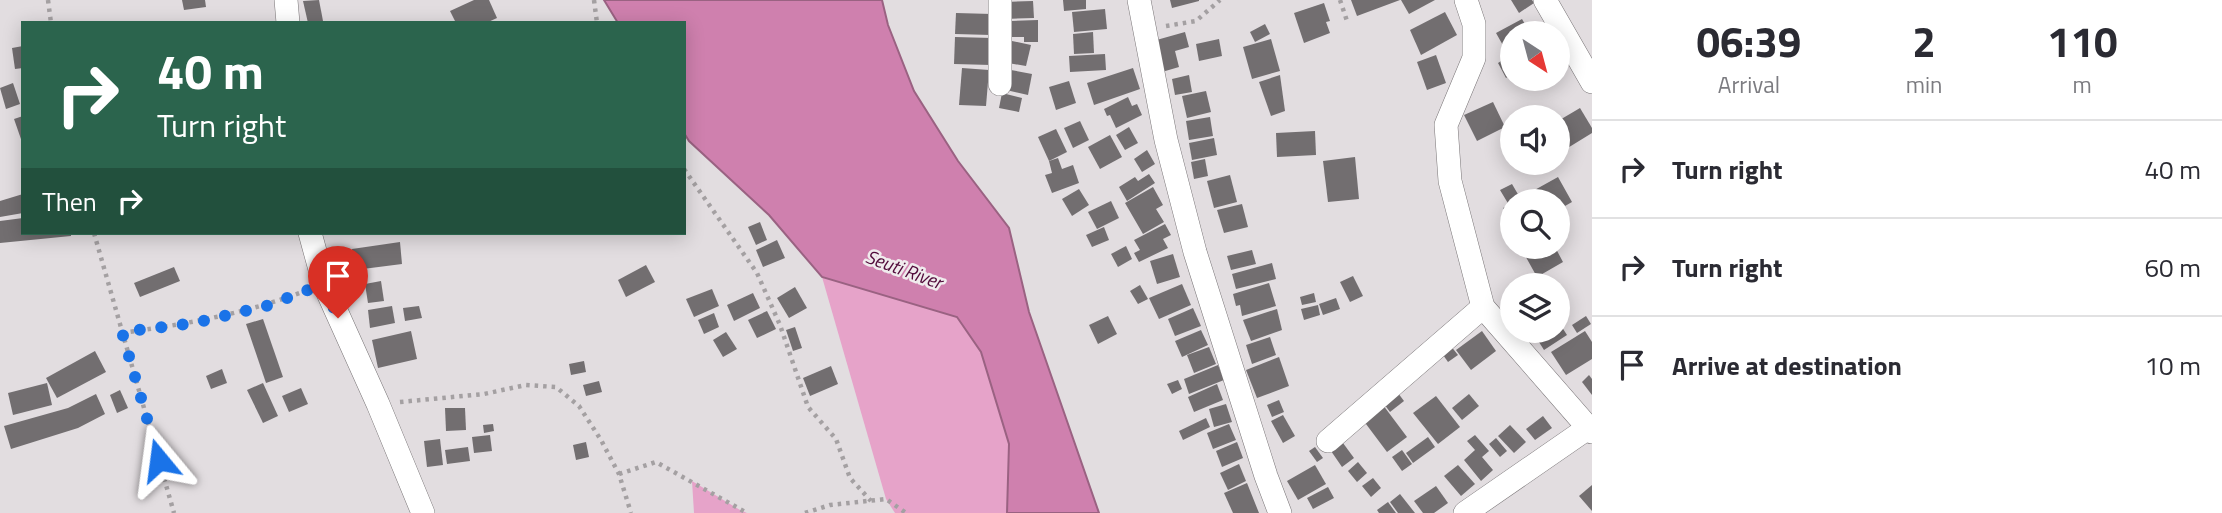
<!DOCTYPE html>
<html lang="en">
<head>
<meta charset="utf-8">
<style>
  body { margin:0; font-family:"Titillium Web",sans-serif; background:#f7f7f7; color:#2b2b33; height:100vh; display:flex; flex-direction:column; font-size:26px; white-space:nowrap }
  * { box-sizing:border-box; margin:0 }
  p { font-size:23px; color:#7c7c81 }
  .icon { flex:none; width:38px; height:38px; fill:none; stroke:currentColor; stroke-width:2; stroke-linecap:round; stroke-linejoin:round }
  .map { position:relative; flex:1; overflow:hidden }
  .details { display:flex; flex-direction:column; background:#fff; width:630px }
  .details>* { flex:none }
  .banner { position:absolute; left:21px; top:21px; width:665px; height:214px; border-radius:0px; box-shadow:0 4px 18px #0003; background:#2b644d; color:#fff; overflow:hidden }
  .needle { width:46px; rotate:144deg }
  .tools { position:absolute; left:1500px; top:21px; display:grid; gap:14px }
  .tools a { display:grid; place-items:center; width:70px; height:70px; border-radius:50%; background:#fff; box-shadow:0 4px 18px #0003; font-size:35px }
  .pin { position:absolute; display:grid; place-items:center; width:60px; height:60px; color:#fff; margin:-72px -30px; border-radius:50% 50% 50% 0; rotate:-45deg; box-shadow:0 0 7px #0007 }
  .pin .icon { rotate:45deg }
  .me { position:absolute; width:77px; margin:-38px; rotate:344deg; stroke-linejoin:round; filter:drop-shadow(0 0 5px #0008) }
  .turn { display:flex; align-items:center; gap:24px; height:147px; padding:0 21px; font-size:32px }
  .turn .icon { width:91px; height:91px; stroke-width:2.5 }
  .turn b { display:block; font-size:49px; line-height:60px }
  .then { display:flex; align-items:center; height:66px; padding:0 21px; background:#0003; gap:14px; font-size:26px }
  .eta { display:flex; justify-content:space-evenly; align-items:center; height:119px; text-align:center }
  .eta b { font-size:42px; font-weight:700; line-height:49px }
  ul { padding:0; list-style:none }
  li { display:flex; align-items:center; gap:21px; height:98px; padding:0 21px; border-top:2px solid #e1e1e2 }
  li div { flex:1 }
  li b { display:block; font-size:26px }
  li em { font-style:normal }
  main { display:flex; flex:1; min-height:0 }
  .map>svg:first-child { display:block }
  .green { fill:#e6a3c9 }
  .water { fill:#cf80ae; stroke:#9a6282; stroke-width:2 }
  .building { fill:#726e70 }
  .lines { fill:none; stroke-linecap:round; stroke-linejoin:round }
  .minor-casing { stroke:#787476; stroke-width:24 }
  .path { stroke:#a4a0a2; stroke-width:4.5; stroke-dasharray:3.5 5; stroke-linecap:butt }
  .minor { stroke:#fff; stroke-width:23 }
  .route { stroke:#1a73e8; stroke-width:12; stroke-dasharray:0 21.6 }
  .labels { text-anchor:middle; stroke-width:5; stroke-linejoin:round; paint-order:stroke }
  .water-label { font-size:19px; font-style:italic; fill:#520b3b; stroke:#f0ebed }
</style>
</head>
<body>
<main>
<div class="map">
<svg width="1592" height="513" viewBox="0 0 1592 513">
  <rect width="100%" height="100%" fill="#e2dde0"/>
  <g class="green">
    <polygon points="822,277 957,317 981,352 1009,444 1007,513 895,513 886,499"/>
    <polygon points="692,481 740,510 747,513 694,513"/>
  </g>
  <polygon class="water" points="604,0 882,0 888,25 914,91 958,161 1009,228 1029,312 1099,513 1007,513 1009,444 981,352 957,317 822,277 769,215 689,141 684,133 684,23 618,23"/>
  <g class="building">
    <polygon points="182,0 205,0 206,7 184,10"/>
    <polygon points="319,0 323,21 308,23 303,1"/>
    <polygon points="474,0 489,0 497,18 486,23 456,23 450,11"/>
    <polygon points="1063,0 1086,0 1086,9 1064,11"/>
    <polygon points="1170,0 1199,0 1199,1 1172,8"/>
    <polygon points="1351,0 1400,0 1357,16"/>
    <polygon points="1401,0 1435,0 1409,14"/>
    <polygon points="1511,0 1532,0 1534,3 1519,13"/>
    <polygon points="1033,1 1034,18 1005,19 1005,2"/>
    <polygon points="1324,3 1330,21 1326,22 1330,33 1304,43 1294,13"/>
    <polygon points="1105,9 1107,29 1074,32 1072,12"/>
    <polygon points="1445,12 1457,35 1421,55 1410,30"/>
    <polygon points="956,13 992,14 991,35 955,34"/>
    <polygon points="1522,19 1530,33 1512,33 1512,74 1506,78 1498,63 1509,56 1496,33"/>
    <polygon points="1038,20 1038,42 1024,42 1024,37 1012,37 1011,21"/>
    <polygon points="1265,24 1270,34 1255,42 1250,32"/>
    <polygon points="1093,32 1094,53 1074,54 1073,34"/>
    <polygon points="1185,32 1189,47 1175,51 1179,67 1162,72 1153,41"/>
    <polygon points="955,37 992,38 991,65 954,64"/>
    <polygon points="1219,39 1222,56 1199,61 1196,44"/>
    <polygon points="1271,39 1280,71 1252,79 1243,47"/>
    <polygon points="1012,41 1031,45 1026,66 1008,63"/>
    <polygon points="23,46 23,68 15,69 12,48"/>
    <polygon points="1105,54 1106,70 1070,72 1069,56"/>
    <polygon points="1436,55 1446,83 1427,90 1417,62"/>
    <polygon points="962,68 989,70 986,106 959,105"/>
    <polygon points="1133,68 1140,89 1094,105 1087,83"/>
    <polygon points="1011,70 1032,74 1028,95 1006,90"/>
    <polygon points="1189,75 1192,92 1175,95 1172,79"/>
    <polygon points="1280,75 1285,111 1271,116 1259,82"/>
    <polygon points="1069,81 1076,103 1056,110 1049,87"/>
    <polygon points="13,83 20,104 6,109 0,88"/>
    <polygon points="1206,91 1211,112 1187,118 1182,96"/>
    <polygon points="1002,93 1022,98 1019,112 999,108"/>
    <polygon points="1128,97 1132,106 1137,104 1142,115 1116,128 1110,115 1107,116 1104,109"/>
    <polygon points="1493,102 1505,127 1477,141 1464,115"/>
    <polygon points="1580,108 1592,128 1592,133 1566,149 1558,135 1558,121"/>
    <polygon points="23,116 23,142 22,142 14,119"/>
    <polygon points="1210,117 1213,136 1189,140 1186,121"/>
    <polygon points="1080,121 1089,140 1073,148 1064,128"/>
    <polygon points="1129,127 1138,143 1125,150 1116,135"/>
    <polygon points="1056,129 1067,152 1049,161 1038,137"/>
    <polygon points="1315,131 1316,155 1277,157 1276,133"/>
    <polygon points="1110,135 1122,157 1100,169 1088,147"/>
    <polygon points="1214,138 1217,155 1192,160 1189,143"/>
    <polygon points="1147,150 1155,164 1142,172 1134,159"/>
    <polygon points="1355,157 1359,199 1328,202 1323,161"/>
    <polygon points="1058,158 1062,169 1073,165 1079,183 1052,193 1045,175 1052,173 1049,161"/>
    <polygon points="1205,159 1208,176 1194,179 1191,162"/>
    <polygon points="1149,174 1155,183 1127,201 1119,187 1135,177 1138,181"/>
    <polygon points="1230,175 1237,202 1214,208 1207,181"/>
    <polygon points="1558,177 1572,202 1558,210 1558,201 1536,201 1531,192"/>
    <polygon points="1512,184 1519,196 1527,191 1533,201 1512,201 1512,236 1506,225 1511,223 1503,208 1509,205 1500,190"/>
    <polygon points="1153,187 1163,205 1156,209 1164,222 1143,234 1125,203"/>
    <polygon points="1079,189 1089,205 1072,216 1062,199"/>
    <polygon points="23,194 23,213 0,217 0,201"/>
    <polygon points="1111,201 1119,218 1097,229 1088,212"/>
    <polygon points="1242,204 1248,227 1224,233 1217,210"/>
    <polygon points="23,218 23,233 71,233 71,236 0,243 0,221"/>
    <polygon points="760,222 767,240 756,245 748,227"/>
    <polygon points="1165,224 1171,235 1163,239 1168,248 1139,262 1134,253 1140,250 1134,240"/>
    <polygon points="1104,227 1109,240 1092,247 1086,235"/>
    <polygon points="777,240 785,258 763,267 756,250"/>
    <polygon points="400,242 402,264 355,270 352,249"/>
    <polygon points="1126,246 1132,259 1118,267 1111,254"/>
    <polygon points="1529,247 1546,247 1547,249 1555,247 1563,262 1537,277 1522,250"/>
    <polygon points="1252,250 1256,264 1231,270 1227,256"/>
    <polygon points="1173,254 1180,277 1157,284 1150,261"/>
    <polygon points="1272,263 1276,279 1236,289 1232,274"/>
    <polygon points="646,265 655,282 626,297 618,280"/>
    <polygon points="174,267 180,281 140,297 134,283"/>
    <polygon points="1353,276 1363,296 1350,302 1340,282"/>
    <polygon points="381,281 384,301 368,303 365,284"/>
    <polygon points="1269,283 1276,306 1242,316 1240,305 1236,306 1233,294"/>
    <polygon points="1182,284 1191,305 1159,319 1149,298"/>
    <polygon points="1140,285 1148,299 1138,304 1130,291"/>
    <polygon points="795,287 807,308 789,318 777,298"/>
    <polygon points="712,289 719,306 694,317 686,299"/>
    <polygon points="753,293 760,308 734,321 727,305"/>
    <polygon points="1314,293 1316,302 1302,305 1300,297"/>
    <polygon points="1336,298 1340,309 1323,315 1319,304"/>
    <polygon points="1318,305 1320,315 1304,320 1301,309"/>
    <polygon points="392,306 395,323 370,328 368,310"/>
    <polygon points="419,306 422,318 405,321 403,308"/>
    <polygon points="1193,308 1201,326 1175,336 1168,319"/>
    <polygon points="1277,309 1282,330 1251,341 1243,320"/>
    <polygon points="767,311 776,329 757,338 748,320"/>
    <polygon points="714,313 719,327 704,334 698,320"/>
    <polygon points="1108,316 1117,334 1098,344 1089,325"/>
    <polygon points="1586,316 1591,324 1577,333 1572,325"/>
    <polygon points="263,319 283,377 266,383 246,324"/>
    <polygon points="1558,321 1567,335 1544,350 1532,331 1558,331"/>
    <polygon points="795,327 802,348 793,351 786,330"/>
    <polygon points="1201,330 1208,345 1182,357 1175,341"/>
    <polygon points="411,331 417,359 378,368 372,340"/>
    <polygon points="1482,331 1496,351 1471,370 1456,350"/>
    <polygon points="1585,331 1592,342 1592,359 1566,375 1551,352"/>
    <polygon points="726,332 737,349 723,357 713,340"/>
    <polygon points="1270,337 1276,355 1252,364 1246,345"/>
    <polygon points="1450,345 1458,355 1448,362 1441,352"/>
    <polygon points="1209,347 1216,364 1194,373 1187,355"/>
    <polygon points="95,351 106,372 57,398 46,378"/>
    <polygon points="1279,357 1289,386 1257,398 1246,370"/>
    <polygon points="584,361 586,372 571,375 569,364"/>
    <polygon points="1218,365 1224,380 1189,394 1184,379"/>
    <polygon points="831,366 838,384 810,396 803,378"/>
    <polygon points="222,369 227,383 211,389 206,376"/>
    <polygon points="1589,375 1592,379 1592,395 1582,382"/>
    <polygon points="1178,380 1182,389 1172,394 1167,384"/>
    <polygon points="599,381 602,392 586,396 583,385"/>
    <polygon points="47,383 52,405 13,415 8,393"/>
    <polygon points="263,383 278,416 263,423 247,390"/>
    <polygon points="1217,384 1223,400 1194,412 1188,397"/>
    <polygon points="301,388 308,404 289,412 282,396"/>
    <polygon points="120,390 128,408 117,413 110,395"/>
    <polygon points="1398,393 1404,401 1390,412 1384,404"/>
    <polygon points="96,394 105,414 78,428 11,449 4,426 68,408"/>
    <polygon points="1469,394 1479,406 1462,420 1452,408"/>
    <polygon points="1436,396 1460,427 1438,444 1413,413"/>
    <polygon points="1279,400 1284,412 1272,417 1267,405"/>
    <polygon points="1226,404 1232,422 1214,427 1209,409"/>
    <polygon points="1383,405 1407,437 1387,452 1363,420"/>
    <polygon points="445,408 465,408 466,430 446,431"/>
    <polygon points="1283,415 1295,436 1283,443 1271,421"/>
    <polygon points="1543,416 1552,428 1535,440 1526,429"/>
    <polygon points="1206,418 1210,427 1183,440 1179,431"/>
    <polygon points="493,424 494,431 484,433 483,425"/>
    <polygon points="1229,424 1236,440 1213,449 1207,433"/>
    <polygon points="1510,425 1526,442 1514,453 1498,436"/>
    <polygon points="490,435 492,451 474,453 472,437"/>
    <polygon points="1475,435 1489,451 1482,457 1493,470 1481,481 1464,460 1475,450 1467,441"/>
    <polygon points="1428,437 1435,447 1413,463 1406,453"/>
    <polygon points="1496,438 1507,451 1500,457 1489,444"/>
    <polygon points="440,439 443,465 427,467 424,441"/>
    <polygon points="586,442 589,457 576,460 573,445"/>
    <polygon points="1237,442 1243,458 1222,467 1216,451"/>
    <polygon points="1343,443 1354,458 1342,467 1331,451"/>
    <polygon points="468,447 470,461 447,464 445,450"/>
    <polygon points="1315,447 1323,458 1317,462 1309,451"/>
    <polygon points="1402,450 1412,464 1402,471 1392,457"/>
    <polygon points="1358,462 1367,473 1357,482 1348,471"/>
    <polygon points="1239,464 1246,481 1228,490 1220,473"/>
    <polygon points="1315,465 1326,484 1298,500 1287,481"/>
    <polygon points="1458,465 1475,484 1461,496 1444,476"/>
    <polygon points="1373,478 1381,488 1371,497 1362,486"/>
    <polygon points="1247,483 1259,513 1233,513 1224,493"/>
    <polygon points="1592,485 1592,511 1579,496"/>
    <polygon points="1436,486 1448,503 1434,513 1423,513 1414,501"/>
    <polygon points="1328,487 1334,498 1313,509 1307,498"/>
    <polygon points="1400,494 1415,513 1398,513 1390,502"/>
    <polygon points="1388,502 1396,513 1379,513 1377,510"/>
  </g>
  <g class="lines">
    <defs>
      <g id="minor">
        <polyline points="286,0 288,23"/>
        <polyline points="1139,0 1166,140 1195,252 1266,476 1280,513"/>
        <polyline points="1466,0 1474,24 1474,58 1446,125 1450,181 1483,307 1592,432"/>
        <polyline points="1545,0 1592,82"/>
        <polyline points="1000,84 1000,0"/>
        <polyline points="310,233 324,284 378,404 423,513"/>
        <polyline points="1328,441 1483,307"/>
        <polyline points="1465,513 1588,428"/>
      </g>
    </defs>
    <use href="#minor" class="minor-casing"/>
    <g class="path">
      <polyline points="48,0 51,23"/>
      <polyline points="594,0 597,23"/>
      <polyline points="1340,0 1348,24"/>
      <polyline points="1166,26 1196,21 1220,0"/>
      <polyline points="684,169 757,273 780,325 808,407 836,439 850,478 871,501"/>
      <polyline points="94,233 174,513"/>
      <path d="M 122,333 C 187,324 244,314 305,291"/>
      <polyline points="400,402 484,394 526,385 556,387 579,406 601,440 619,474 631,513"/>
      <polyline points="619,474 656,462 747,513"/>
      <polyline points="805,513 830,505 886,499 906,513"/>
    </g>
    <use href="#minor" class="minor"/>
  </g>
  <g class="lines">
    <polyline class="route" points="159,460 122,332 195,323 266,306 324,284 338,318"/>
  </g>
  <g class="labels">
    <g class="water-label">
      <text transform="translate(904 269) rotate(20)" y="7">Seuti River</text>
    </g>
  </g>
</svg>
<div class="tools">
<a><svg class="needle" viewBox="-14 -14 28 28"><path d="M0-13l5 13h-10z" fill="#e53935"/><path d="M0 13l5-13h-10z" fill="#7c7c81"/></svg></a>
<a><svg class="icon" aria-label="sound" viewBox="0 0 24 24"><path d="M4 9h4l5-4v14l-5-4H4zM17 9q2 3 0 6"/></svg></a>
<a><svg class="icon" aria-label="search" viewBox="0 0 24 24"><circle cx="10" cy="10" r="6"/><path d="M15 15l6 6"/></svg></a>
<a><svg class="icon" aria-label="layers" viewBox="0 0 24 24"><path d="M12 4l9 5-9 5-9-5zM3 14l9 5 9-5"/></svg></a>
</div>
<div class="pin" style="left:338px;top:318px;background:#d93025"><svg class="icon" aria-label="arrive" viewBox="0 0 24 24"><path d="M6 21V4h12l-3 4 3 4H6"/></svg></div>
<svg class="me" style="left:159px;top:460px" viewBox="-20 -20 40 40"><path d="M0-17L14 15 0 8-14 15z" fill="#1a73e8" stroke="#fff" stroke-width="4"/></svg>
<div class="banner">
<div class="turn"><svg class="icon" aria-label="right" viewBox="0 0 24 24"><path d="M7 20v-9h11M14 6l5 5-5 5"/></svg><div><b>40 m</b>Turn right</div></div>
<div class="then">Then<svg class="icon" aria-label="right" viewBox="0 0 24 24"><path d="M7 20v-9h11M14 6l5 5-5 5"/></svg></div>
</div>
</div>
<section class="details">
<div class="eta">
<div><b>06:39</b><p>Arrival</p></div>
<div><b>2</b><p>min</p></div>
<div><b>110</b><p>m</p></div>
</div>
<ul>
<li><svg class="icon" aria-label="right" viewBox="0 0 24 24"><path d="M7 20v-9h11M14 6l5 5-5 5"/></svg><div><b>Turn right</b></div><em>40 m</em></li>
<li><svg class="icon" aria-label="right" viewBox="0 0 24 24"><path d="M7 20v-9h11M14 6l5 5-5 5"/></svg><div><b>Turn right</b></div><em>60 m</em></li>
<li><svg class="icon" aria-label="arrive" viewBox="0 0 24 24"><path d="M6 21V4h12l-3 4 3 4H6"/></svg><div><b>Arrive at destination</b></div><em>10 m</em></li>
</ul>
</section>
</main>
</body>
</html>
